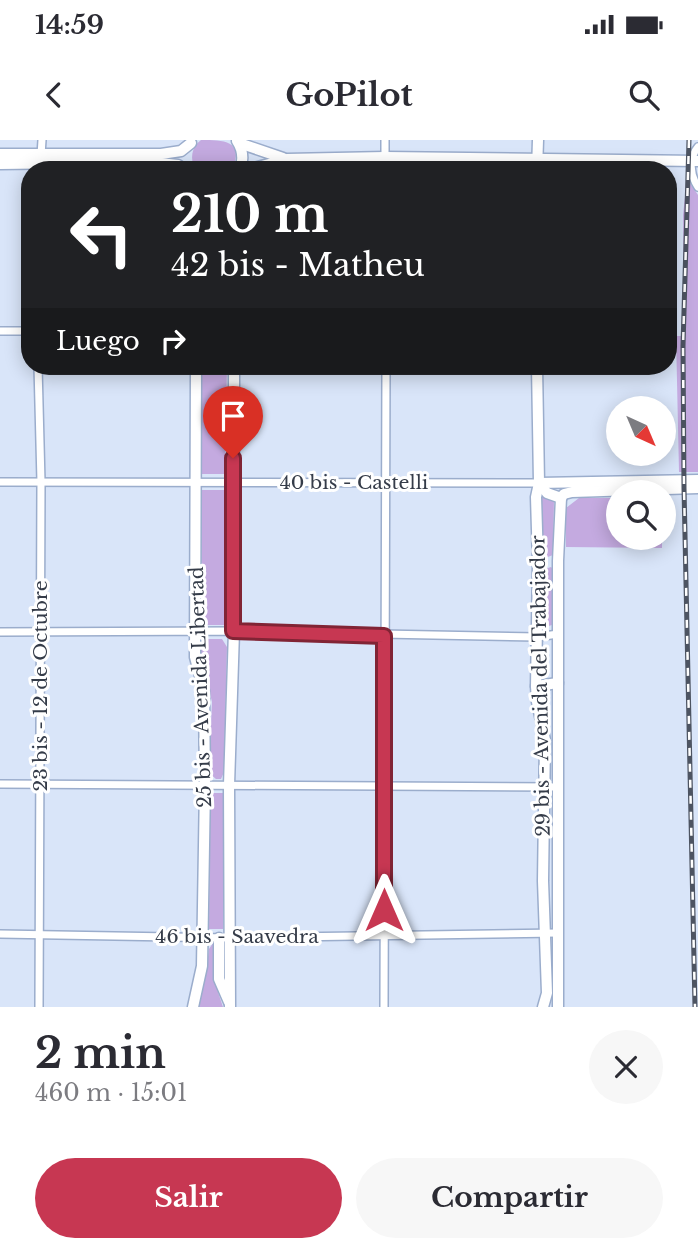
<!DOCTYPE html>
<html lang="es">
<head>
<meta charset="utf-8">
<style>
  body { margin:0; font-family:"Libre Baskerville",serif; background:#f7f7f7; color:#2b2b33; height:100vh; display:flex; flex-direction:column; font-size:26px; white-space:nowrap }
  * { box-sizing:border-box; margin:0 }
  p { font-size:23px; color:#7c7c81 }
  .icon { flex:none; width:38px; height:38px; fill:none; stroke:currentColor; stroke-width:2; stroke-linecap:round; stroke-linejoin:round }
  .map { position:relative; height:867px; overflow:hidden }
  .sheet { display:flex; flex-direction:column; background:#fff; flex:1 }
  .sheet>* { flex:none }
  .guide { position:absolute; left:21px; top:21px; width:656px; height:214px; border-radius:28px; box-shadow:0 4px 18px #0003; background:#202124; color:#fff; overflow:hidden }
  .needle { width:46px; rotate:136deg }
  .tools { position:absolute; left:606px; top:256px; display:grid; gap:14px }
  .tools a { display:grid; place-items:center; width:70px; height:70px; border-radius:50%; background:#fff; box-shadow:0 4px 18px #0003; font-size:35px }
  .pin { position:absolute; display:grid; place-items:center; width:60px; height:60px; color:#fff; margin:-72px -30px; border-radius:50% 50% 50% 0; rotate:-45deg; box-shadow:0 0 7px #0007 }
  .pin .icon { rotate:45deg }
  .me { position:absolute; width:77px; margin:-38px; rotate:0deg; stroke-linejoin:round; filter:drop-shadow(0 0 5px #0008) }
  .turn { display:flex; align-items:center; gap:24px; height:147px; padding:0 35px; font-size:32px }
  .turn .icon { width:91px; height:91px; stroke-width:2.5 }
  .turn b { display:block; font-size:49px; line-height:60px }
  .then { display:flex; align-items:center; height:66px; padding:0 35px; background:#0003; gap:14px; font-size:26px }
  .round { display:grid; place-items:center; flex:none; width:74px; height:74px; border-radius:37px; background:#f7f7f7 }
  .overview { display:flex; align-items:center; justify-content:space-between; height:119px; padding:0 35px }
  h1 { font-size:42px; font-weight:700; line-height:52px }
  .cta { display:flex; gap:14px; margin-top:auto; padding:14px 35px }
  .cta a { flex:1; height:80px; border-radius:42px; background:#c73752; color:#fff; font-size:28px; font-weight:700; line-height:80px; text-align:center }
  .cta a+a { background:#f7f7f7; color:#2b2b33 }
  .status { display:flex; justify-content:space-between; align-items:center; height:49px; padding:0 35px; background:#fff; direction:ltr }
  .status svg { height:19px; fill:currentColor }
  header { display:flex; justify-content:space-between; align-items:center; height:91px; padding:0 35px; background:#fff; font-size:32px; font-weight:700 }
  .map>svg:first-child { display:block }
  .green { fill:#c4aae0 }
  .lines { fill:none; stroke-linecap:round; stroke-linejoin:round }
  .street-casing { stroke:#9badcc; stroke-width:10 }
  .secondary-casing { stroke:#9badcc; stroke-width:13 }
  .street { stroke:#fff; stroke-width:7 }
  .secondary { stroke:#fff; stroke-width:10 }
  .rail-casing { stroke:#4d5462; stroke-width:5 }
  .rail { stroke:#fff; stroke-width:2.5; stroke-dasharray:8; stroke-linecap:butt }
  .route-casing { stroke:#812435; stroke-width:18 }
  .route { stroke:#c73752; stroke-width:12 }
  .labels { text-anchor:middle; stroke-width:6; stroke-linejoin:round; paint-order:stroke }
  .street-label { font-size:19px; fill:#353c49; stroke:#fff }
</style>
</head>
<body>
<div class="status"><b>14:59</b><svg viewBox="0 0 49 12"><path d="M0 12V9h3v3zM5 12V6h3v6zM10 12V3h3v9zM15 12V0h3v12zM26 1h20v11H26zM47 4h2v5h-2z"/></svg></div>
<header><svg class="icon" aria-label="back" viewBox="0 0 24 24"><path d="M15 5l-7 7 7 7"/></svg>GoPilot<svg class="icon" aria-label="search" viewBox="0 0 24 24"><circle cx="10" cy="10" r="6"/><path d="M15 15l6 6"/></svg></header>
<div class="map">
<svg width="698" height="867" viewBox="0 0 698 867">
  <rect width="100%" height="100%" fill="#d9e5f9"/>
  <g class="green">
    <path d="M 201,0 C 223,0 245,0 232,30 L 195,30 C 190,18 191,8 201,0 Z"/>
    <polygon points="690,43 698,55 698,332 679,332 676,196 681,196 684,182 683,75 686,47"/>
    <polygon points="202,226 227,226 225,334 200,334"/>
    <polygon points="201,350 227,350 227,485 202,485"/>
    <polygon points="542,356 554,361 553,415 545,418 542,416"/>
    <polygon points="579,358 618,358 618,397 662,397 662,408 566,407 566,368"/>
    <polygon points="551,427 553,429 552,485 545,487 542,485 542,430"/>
    <polygon points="205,499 222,499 227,507 224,632 221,639 216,639 209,633 212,562 201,517 201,506"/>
    <polygon points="210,653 223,653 223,789 209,789"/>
    <polygon points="213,803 216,804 217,849 223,867 197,867 205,840 209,809"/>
  </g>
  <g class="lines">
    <defs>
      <g id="street">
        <polyline points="385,0 385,30"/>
        <path d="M 698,7 C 688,19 690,35 698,47"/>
        <polyline points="40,30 42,0"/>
        <polyline points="0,191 30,191"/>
        <polyline points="38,226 41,342 39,867"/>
        <polyline points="0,342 539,343"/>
        <polyline points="0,492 234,491 537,497 558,494"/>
        <polyline points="0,644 558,647"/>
        <polyline points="0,794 229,798 558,793"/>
        <polyline points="384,867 386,226"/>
      </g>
      <g id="secondary">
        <path d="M 237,1 C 243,10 244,19 240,30"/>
        <polyline points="239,3 283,18"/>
        <polyline points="0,14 161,14 181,11 191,3"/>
        <polyline points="0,24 150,22 178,25 185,30"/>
        <polyline points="247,30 287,19 385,17 698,21"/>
        <polyline points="537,30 538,0"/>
        <polyline points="537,226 539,343 536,357 538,423 536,546 537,562 545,600 543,741 547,853 543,867"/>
        <polyline points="539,343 547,353 561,358 564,354 572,352 698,348"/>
        <polyline points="539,343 698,340"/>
        <polyline points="536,546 558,543"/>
        <polyline points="219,798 219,839 229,862"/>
        <polyline points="193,867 202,826 205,645 204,551 195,517 196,226"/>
        <polyline points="230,867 229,645 234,491 234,226"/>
        <polyline points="558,867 558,421 561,358"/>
      </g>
    </defs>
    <use href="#street" class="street-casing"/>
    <use href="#secondary" class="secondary-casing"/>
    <use href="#street" class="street"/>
    <use href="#secondary" class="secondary"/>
    <defs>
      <polyline id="rail" points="689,0 683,206 684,348 695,867"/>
    </defs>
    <use href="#rail" class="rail-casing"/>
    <use href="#rail" class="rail"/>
  </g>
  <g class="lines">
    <defs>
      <polyline id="route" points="233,318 233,491 384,496 384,770"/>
    </defs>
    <use href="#route" class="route-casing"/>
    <use href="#route" class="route"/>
  </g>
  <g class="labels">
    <g class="street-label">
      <text x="354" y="349">40 bis - Castelli</text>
      <text transform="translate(40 546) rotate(-90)" y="7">23 bis - 12 de Octubre</text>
      <text transform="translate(540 546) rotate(-91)" y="7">29 bis - Avenida del Trabajador</text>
      <text transform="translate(200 547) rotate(-92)" y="7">25 bis - Avenida Libertad</text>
      <text x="237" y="803">46 bis - Saavedra</text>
    </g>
  </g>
</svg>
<div class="tools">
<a><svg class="needle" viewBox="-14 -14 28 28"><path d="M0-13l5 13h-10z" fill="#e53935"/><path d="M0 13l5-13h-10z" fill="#7c7c81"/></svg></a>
<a><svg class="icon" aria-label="search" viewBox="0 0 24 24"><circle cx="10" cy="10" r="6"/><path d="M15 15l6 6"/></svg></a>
</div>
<div class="pin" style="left:233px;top:318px;background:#d93025"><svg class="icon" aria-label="arrive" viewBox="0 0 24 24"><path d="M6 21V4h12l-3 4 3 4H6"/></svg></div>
<svg class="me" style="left:384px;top:770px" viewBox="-20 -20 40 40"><path d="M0-17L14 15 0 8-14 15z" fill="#c73752" stroke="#fff" stroke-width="4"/></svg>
<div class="guide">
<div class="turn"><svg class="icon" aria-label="left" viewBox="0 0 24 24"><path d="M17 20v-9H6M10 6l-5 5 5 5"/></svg><div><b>210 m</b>42 bis - Matheu</div></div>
<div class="then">Luego<svg class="icon" aria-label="right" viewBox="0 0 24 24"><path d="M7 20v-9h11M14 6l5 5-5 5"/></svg></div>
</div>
</div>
<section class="sheet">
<div class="overview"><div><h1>2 min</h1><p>460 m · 15:01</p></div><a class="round"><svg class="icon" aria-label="close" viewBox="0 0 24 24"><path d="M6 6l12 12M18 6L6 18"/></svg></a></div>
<div class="cta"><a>Salir</a><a>Compartir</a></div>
</section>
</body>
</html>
